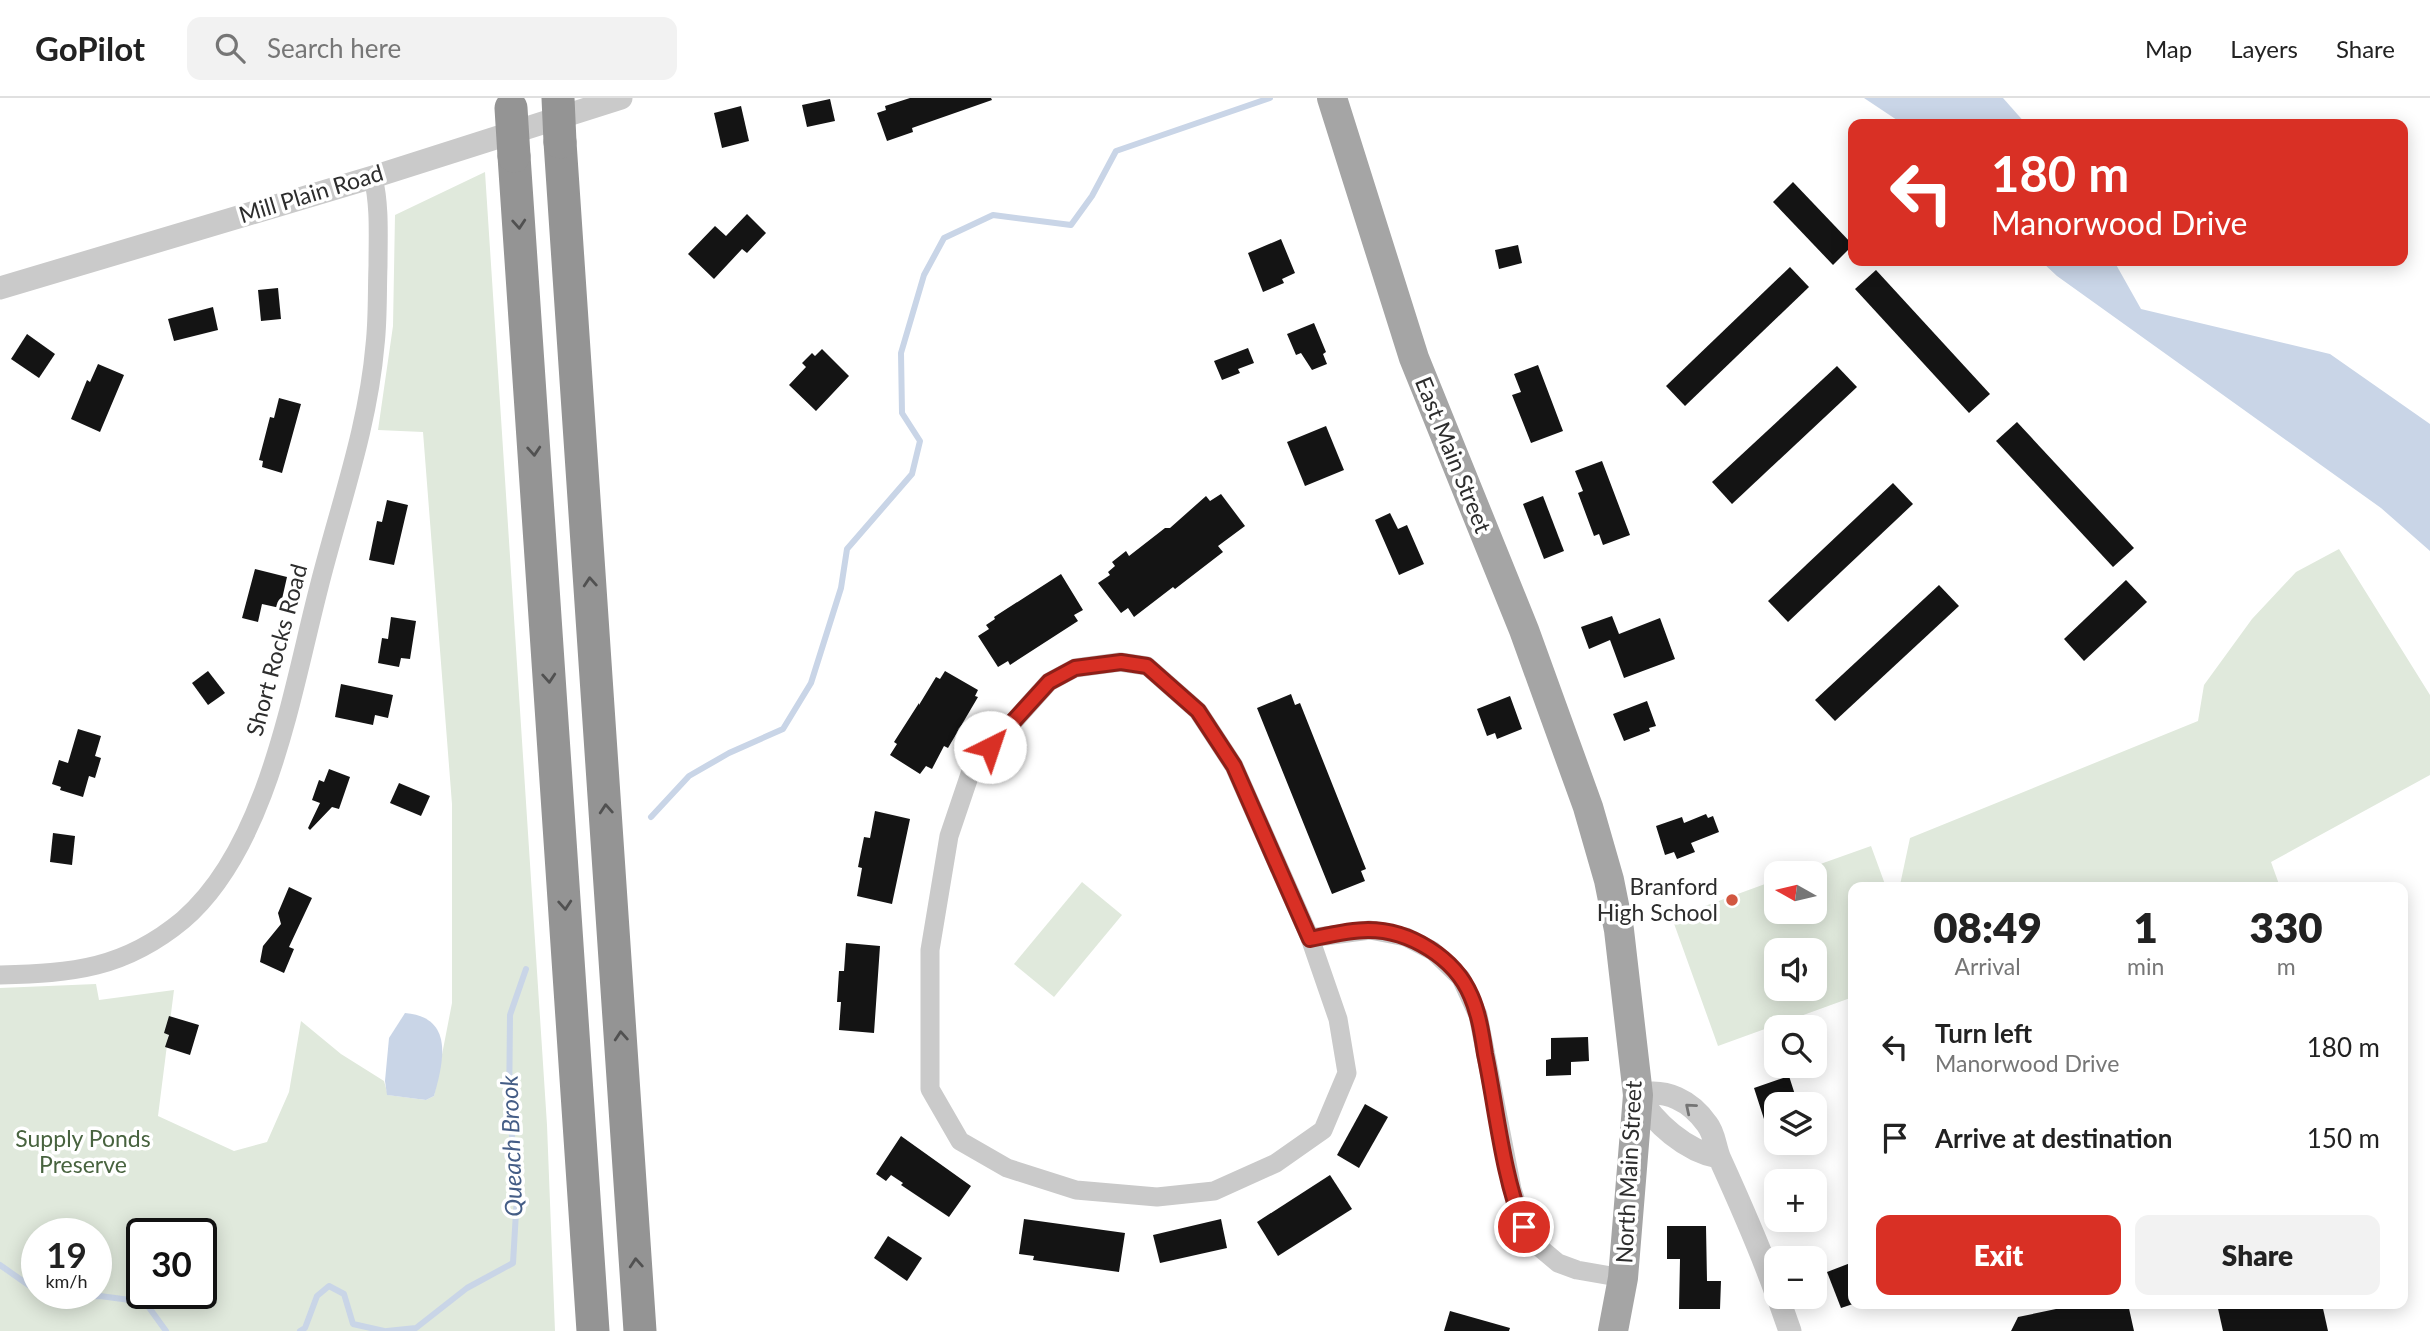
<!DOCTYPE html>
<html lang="en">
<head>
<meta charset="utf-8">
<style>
  body { margin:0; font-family:Lato,sans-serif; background:#f2f2f2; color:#222; height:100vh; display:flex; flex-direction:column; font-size:26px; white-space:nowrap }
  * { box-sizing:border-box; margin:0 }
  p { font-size:23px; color:#767676 }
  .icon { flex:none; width:38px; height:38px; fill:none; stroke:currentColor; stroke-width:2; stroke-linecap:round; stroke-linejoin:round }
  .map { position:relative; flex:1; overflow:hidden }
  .panel { position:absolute; left:1848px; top:784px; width:560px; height:427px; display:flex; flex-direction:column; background:#fff; border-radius:14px; box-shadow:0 4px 18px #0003 }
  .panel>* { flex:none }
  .guide { position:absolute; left:1848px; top:21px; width:560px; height:147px; border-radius:14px; box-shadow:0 4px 18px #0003; background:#d93025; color:#fff; overflow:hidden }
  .needle { width:46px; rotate:278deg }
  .fabs { position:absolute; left:1764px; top:763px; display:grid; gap:14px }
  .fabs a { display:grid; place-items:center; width:63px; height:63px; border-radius:14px; background:#fff; box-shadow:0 4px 18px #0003; font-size:35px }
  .speed { position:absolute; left:21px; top:1120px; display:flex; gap:14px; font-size:35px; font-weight:700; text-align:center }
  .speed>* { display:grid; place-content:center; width:91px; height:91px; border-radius:50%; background:#fff; box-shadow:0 4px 18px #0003; line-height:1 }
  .speed small { font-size:18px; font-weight:400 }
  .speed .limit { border:4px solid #111; border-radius:10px; background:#fff; color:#111 }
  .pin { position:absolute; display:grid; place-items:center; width:60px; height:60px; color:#fff; margin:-30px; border:4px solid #fff; border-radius:50%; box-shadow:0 2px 7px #0007 }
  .me { position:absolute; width:77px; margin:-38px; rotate:41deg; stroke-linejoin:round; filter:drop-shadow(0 0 5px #0008) }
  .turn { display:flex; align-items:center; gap:24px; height:147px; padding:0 28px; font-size:32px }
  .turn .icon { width:91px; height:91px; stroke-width:2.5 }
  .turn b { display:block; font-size:49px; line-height:60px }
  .eta { display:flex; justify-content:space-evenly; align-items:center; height:119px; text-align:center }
  .eta b { font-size:42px; font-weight:800; line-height:49px }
  .action { display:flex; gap:14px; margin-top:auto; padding:14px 28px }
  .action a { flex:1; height:80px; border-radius:14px; background:#d93025; color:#fff; font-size:28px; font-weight:800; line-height:80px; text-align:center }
  .action a+a { background:#f2f2f2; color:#222 }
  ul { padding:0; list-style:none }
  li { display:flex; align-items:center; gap:21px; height:91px; padding:0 28px }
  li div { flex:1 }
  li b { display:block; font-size:26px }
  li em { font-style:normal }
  header { display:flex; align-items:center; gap:42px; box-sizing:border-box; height:98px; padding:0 35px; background:#fff; border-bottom:2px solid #e0e0e0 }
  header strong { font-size:33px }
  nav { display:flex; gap:38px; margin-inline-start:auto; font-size:24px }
  .search { width:490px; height:63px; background:#f2f2f2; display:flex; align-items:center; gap:18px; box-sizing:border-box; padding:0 24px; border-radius:14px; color:#767676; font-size:26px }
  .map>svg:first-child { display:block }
  .green { fill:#e0e9dc; fill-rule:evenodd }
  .water { fill:#c9d5e7 }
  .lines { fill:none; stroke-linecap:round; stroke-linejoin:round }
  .stream { stroke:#c9d5e7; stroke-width:6 }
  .building { fill:#141414 }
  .minor { stroke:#cacaca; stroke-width:19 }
  .tertiary { stroke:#cacaca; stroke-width:23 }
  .primary { stroke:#a5a5a5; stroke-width:30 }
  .motorway { stroke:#949494; stroke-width:33 }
  .motorway-bridge { stroke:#949494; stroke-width:33 }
  .oneway { stroke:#515151 }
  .oneway2 { stroke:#747474 }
  .route-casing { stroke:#8d1f18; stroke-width:18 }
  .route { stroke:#d93025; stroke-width:12 }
  .poi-dot { fill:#d25740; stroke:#fff; stroke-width:2.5 }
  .labels { text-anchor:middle; stroke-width:7; stroke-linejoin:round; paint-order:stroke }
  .street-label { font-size:23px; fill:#2d2d2d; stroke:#fff }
  .poi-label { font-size:23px; fill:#2d2d2d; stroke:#fff; text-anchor:end }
  .park-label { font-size:23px; fill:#48633f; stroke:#fff }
  .water-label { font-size:24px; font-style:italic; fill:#445d86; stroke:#fff }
</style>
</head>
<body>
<header>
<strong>GoPilot</strong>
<div class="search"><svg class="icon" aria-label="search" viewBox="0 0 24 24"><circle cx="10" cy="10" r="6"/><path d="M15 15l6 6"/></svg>Search here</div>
<nav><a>Map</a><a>Layers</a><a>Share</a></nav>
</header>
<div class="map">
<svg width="2430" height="1233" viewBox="0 0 2430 1233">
  <rect width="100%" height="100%" fill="#fff"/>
  <g class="green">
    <path d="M 485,74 L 547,1027 L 555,1233 L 0,1233 L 0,890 L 96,886 L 99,902 L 174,892 L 158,1018 L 234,1053 L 267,1044 L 289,994 L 301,923 L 341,956 L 384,983 L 388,997 L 426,1002 L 434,998 L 452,905 L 452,706 L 423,334 L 378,332 L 393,228 L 395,117 ZM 37,1136 L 96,1136 L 96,1195 L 37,1195 ZM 142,1136 L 201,1136 L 201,1195 L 142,1195 Z"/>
    <polygon points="2339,451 2430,597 2430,677 2271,764 2280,789 1900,787 1910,740 2198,623 2204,587 2252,521 2296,474"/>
    <path d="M 1871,748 L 1886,789 L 1853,789 L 1853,899 L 1718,948 L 1672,820 L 1776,782 L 1776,814 L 1815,814 L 1815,775 L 1795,775 ZM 1815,852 L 1815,891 L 1776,891 L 1776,852 Z"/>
    <polygon points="1082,784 1122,817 1054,899 1014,866"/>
  </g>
  <g class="water">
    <polygon points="1864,0 2003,0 2026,26 1903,26"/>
    <polygon points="2041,163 2114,163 2141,211 2330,256 2430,326 2430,453 2381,410 2057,178"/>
    <path d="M 405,915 C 454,919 444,963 434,998 L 426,1002 L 387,997 L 385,983 L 389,940 Z"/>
  </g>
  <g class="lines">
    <g class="stream">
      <polyline points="651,719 689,678 729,655 783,631 811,585 841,490 847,451 912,376 920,343 902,315 901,255 924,177 944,140 993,117 1071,127 1092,98 1116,53 1270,0"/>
      <polyline points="0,1167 37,1193"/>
      <polyline points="40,1195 46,1200 100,1198 145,1204 166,1233"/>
      <polyline points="300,1233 305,1230 317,1198 329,1188 344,1196 353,1226 384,1233"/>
      <polyline points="387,1233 416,1230 467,1190 513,1165 518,1080 509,1017 510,917 526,871"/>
    </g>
  </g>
  <g class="building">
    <polygon points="910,0 991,0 992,2 912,30 913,34 887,43 877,15 886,12 885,8"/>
    <polygon points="830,1 835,23 807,29 802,7"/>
    <polygon points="741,8 749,43 722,50 714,15"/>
    <polygon points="1793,84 1853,147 1833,167 1773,104"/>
    <polygon points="747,116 766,135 747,155 742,151 714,181 688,156 715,128 726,138"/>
    <polygon points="1281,141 1295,175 1282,181 1284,185 1263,194 1248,155"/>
    <polygon points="1518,147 1522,165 1499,171 1495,152"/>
    <polygon points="1790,169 1809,189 1685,308 1666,288"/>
    <polygon points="1876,172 1990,296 1969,315 1855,191"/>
    <polygon points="278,190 281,221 261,223 258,192"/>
    <polygon points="213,209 218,232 174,243 168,221"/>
    <polygon points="1314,225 1326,254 1323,256 1327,266 1312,272 1301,255 1296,257 1287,236"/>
    <polygon points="27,236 55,256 39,280 11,261"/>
    <polygon points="1248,250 1254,265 1238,271 1240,275 1222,282 1214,263"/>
    <polygon points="822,251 849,278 816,313 789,287 806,269 802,265 812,255 815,258"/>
    <polygon points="98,266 124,277 100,334 71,321 87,282 90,284"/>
    <polygon points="1538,267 1563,333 1531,345 1512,297 1521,294 1514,276"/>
    <polygon points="1837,268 1857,289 1732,406 1712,384"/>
    <polygon points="279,300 301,306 282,375 262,369 263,363 259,362 270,319 274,320"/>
    <polygon points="2017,324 2134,450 2113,469 1996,343"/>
    <polygon points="1326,328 1344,372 1305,388 1287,344"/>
    <polygon points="1602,363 1630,437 1603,447 1599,436 1594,438 1578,395 1583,393 1575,373"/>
    <polygon points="1893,385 1913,406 1788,524 1768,503"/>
    <polygon points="1221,396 1245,428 1218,448 1223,454 1175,491 1173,489 1134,519 1128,510 1121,515 1098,485 1110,477 1108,474 1115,468 1112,464 1126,453 1129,458 1165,430 1170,430 1206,398 1210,403"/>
    <polygon points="1543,398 1564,453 1544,461 1523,406"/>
    <polygon points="387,402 408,407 394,467 369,462 377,423 382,424"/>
    <polygon points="1390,415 1398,431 1407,427 1424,466 1399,477 1375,422"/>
    <polygon points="255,471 287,479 280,510 262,506 258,524 242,520"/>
    <polygon points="1061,476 1083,512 1074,517 1078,523 1010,567 1008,563 998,569 978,538 989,531 986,527 995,521 994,519"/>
    <polygon points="2126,482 2147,504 2084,563 2064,541"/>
    <polygon points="1939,487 1959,508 1835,623 1815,602"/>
    <polygon points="1612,518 1619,536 1660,520 1675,561 1624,580 1610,542 1589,551 1581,529"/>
    <polygon points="391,519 416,523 410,561 401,560 399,569 378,565 382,540 388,541"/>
    <polygon points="208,573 225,595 208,607 192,585"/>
    <polygon points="945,573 978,592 975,598 978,599 948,650 944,648 932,671 926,668 920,676 890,657 897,646 894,644 919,605 919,607 936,579 940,581"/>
    <polygon points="341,586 393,597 388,620 375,617 373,627 335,619"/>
    <polygon points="1291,596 1295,607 1300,605 1366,771 1361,773 1365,783 1332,796 1257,610"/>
    <polygon points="1510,598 1522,631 1497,641 1495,635 1487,638 1477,611"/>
    <polygon points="1647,603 1656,628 1649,630 1650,633 1624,643 1613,616"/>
    <polygon points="78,631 101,638 95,658 101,660 95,680 89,678 83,699 60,692 61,689 52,686 59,662 68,665"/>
    <polygon points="329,671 350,679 339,711 332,709 310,732 308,730 320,705 312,702 319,682 324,684"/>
    <polygon points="399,685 430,698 421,718 390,705"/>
    <polygon points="875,713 910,721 892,806 857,798 862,770 858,769 864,739 870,740"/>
    <polygon points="1706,716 1708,720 1713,718 1719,734 1691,745 1695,754 1677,761 1674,754 1665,757 1656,728 1682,719 1684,725"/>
    <polygon points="53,735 75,738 72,767 50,764"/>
    <polygon points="289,789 312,800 289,849 294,851 284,875 260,864 263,848 281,826 278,815"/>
    <polygon points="846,845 880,848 874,935 839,932 841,904 837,904 839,873 844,873"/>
    <polygon points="169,918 199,927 190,957 165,949 169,937 164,935"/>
    <polygon points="1588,939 1589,963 1571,964 1571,977 1546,978 1546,962 1551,961 1551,940"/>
    <polygon points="1789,978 1797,1003 1776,1006 1776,1049 1773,1049 1754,990"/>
    <polygon points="1365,1006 1388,1019 1359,1070 1337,1057"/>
    <polygon points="901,1038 971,1088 949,1119 901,1087 903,1085 891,1077 886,1083 876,1076"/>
    <polygon points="1330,1077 1352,1111 1278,1158 1257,1124"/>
    <polygon points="1024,1121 1125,1135 1119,1174 1033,1162 1034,1158 1019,1156"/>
    <polygon points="1221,1121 1227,1150 1160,1165 1153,1137"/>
    <polygon points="1667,1128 1706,1128 1707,1183 1721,1183 1720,1211 1679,1211 1680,1161 1667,1161"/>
    <polygon points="888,1138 922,1160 907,1183 874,1160"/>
    <polygon points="1853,1164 1853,1206 1841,1210 1827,1174"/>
    <polygon points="2080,1206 2111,1206 2112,1209 2128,1206 2134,1233 2011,1233 2018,1219"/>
    <polygon points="2217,1206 2322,1206 2328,1233 2223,1233"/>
    <polygon points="1450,1213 1510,1230 1509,1233 1444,1233"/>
  </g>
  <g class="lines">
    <g class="minor">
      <polyline points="1310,840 1338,921 1347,975 1323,1032 1276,1065 1214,1093 1157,1099 1076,1092 1007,1070 960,1043 930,991 930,852 949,738 972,670 1049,584 1075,570 1120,564 1147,568 1198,613 1234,668 1310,840 1370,832 1406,839 1433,853 1461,880 1478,917 1512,1091 1524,1129 1533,1144 1558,1165 1577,1172 1623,1180"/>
      <path d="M 0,877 C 73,875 124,871 183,822 C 268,749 292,593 319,489 C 339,409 368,330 375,247 C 378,221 377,194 378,168 C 378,138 380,108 373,79"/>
    </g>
    <g class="tertiary">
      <polyline points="0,190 373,79 621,0"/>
      <path d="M 1718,1059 C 1686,1053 1654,1025 1638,997 C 1666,990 1691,1003 1707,1026 C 1715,1036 1715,1050 1720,1061 C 1740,1105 1760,1150 1776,1195"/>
      <polyline points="1778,1199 1790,1233"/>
    </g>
    <polyline class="primary" points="1332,0 1414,260 1524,532 1588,709 1609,782 1619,832 1638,997 1623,1180 1613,1233"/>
    <g class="motorway">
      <polyline points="560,44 640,1233"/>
      <polyline points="514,58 593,1233"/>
    </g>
    <g class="motorway-bridge">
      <polyline points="558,0 560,44"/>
      <polyline points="511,10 514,58"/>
    </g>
  </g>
  <defs><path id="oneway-chevron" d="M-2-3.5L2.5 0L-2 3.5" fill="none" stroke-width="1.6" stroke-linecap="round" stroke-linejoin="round" transform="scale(1.75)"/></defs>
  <g class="oneway">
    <use href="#oneway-chevron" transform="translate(519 126) rotate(86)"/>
    <use href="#oneway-chevron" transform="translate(534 353) rotate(86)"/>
    <use href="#oneway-chevron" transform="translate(590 484) rotate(-94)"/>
    <use href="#oneway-chevron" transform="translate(549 580) rotate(86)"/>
    <use href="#oneway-chevron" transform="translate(606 711) rotate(-94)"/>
    <use href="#oneway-chevron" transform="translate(565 807) rotate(86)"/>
    <use href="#oneway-chevron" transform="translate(621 938) rotate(-94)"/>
    <use href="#oneway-chevron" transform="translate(636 1165) rotate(-94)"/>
  </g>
  <use class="oneway2" href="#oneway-chevron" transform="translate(1690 1010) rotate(-140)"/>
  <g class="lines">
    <defs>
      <path id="route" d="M 990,649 L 1049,584 L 1075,570 L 1121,564 L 1147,568 L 1198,613 L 1234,668 L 1310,841 C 1329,837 1349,832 1368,832 C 1410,832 1455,860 1471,898 C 1479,916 1482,937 1485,956 C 1496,1008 1503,1081 1524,1129"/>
    </defs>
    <use href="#route" class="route-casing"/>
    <use href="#route" class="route"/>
  </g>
  <circle class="poi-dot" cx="1732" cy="802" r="7"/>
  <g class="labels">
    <g class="street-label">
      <text transform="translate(311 96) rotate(-17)" y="8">Mill Plain Road</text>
      <text transform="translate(1453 357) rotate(68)" y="8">East Main Street</text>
      <text transform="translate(277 552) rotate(-75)" y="8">Short Rocks Road</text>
      <text transform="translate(1629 1074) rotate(-87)" y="8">North Main Street</text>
    </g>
    <g class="poi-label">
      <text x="1718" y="797">Branford<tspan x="1718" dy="26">High School</tspan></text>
    </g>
    <g class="park-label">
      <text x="83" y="1049">Supply Ponds<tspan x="83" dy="26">Preserve</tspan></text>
    </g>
    <g class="water-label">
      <text transform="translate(512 1048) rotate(-92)" y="8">Queach Brook</text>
    </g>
  </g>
</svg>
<div class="fabs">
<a><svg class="needle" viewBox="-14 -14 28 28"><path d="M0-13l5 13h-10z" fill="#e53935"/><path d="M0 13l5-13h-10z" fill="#767676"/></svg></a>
<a><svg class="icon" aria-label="sound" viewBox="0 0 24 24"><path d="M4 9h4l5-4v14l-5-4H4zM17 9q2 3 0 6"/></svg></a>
<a><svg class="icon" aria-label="search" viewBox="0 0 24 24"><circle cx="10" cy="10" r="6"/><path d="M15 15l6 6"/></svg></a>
<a><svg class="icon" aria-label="layers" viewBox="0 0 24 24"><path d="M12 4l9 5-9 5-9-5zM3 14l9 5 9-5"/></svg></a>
<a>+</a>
<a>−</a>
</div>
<div class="speed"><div>19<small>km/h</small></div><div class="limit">30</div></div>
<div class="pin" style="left:1524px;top:1129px;background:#d93025"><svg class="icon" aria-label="arrive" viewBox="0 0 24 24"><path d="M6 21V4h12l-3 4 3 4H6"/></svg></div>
<svg class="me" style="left:990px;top:649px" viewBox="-20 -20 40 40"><circle r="19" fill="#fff"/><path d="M0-13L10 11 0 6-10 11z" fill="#d93025"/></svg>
<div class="guide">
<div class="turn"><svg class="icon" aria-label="left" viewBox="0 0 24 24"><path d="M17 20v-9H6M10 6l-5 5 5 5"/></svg><div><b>180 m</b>Manorwood Drive</div></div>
</div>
<section class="panel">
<div class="eta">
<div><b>08:49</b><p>Arrival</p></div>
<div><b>1</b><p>min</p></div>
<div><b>330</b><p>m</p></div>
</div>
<ul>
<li><svg class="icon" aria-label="left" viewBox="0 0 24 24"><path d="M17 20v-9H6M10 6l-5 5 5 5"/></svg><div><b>Turn left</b><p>Manorwood Drive</p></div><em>180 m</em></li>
<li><svg class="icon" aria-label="arrive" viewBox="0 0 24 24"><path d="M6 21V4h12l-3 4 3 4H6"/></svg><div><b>Arrive at destination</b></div><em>150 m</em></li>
</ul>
<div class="action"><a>Exit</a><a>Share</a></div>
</section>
</div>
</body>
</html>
